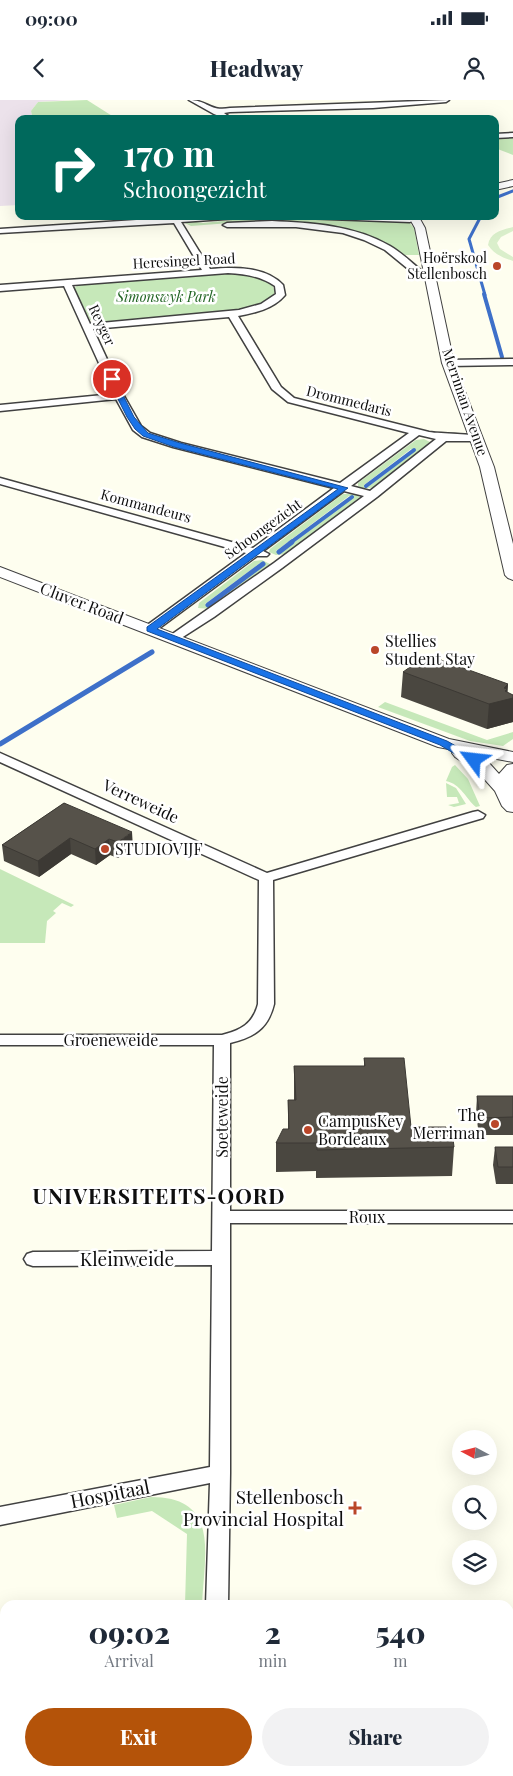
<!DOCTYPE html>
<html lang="en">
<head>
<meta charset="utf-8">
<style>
  body { margin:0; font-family:"Playfair Display",serif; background:#f2f2f3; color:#1f2937; height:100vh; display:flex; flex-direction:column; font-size:19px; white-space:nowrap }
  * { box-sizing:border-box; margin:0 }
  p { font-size:16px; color:#747a83 }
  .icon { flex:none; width:28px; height:28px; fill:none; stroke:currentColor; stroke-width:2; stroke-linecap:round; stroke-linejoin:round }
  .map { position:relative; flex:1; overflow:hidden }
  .drawer { position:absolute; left:0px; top:1500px; width:514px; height:176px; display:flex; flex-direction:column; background:#fff; border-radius:15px 15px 0 0; box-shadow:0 5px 20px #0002 }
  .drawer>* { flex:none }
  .hud { position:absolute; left:15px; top:15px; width:484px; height:105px; border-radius:10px; box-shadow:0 5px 20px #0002; background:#00695c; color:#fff; overflow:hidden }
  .needle { width:32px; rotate:277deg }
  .tools { position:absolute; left:452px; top:1330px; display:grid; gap:10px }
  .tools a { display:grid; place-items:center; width:45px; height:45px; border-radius:50%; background:#fff; box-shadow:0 5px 20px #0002; font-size:25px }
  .pin { position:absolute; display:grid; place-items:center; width:42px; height:42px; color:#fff; margin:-21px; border:2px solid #fff; border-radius:50%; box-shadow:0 1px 5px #0007 }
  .me { position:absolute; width:55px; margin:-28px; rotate:300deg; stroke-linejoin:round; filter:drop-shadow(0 0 4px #0008) }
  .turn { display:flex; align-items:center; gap:18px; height:105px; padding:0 25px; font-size:22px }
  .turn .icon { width:65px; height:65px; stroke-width:2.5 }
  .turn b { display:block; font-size:35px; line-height:42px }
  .eta { display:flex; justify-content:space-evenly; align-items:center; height:85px; text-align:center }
  .eta b { font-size:30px; font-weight:800; line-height:35px }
  .button { display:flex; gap:10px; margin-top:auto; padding:10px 25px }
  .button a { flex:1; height:58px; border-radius:30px; background:#b45309; color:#fff; font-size:20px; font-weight:800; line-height:58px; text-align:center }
  .button a+a { background:#f2f2f3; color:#1f2937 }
  .status { display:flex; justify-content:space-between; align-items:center; height:35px; padding:0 25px; background:#fff; direction:ltr }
  .status svg { height:14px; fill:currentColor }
  header { display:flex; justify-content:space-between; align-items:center; height:65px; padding:0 25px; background:#fff; font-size:22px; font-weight:800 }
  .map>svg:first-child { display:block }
  .industrial { fill:#ece2eb }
  .green { fill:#c6e8b9; fill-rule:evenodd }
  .pitch { fill:#daefcb }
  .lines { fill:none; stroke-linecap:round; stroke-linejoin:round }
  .stream-far2 { stroke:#3e70c9; stroke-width:3 }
  .stream-far1 { stroke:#3e70c9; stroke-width:4 }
  .stream { stroke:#3e70c9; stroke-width:5 }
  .minor-casing { stroke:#414141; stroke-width:3 }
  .tertiary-casing { stroke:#414141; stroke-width:2 }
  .minor { fill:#fff; fill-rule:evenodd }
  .tertiary { fill:#fff; fill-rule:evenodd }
  .wall { fill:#4a4740 }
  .shaded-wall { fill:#3c3934 }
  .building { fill:#56524a; stroke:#3c3934 }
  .route { fill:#1a73e8; stroke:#114b97 }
  .poi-dot { fill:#ba4629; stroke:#fff; stroke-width:2 }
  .labels { text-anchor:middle; stroke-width:5; stroke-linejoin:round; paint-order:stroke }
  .far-poi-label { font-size:14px; fill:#0e0e0e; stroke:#fff; text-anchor:end }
  .far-street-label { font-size:14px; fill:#0e0e0e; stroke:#fff }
  .far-park-label { font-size:14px; font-style:italic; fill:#206422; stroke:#fff }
  .street-label { font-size:16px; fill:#0e0e0e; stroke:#fff }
  .poi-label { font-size:16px; fill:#0e0e0e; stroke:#fff; text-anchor:start }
  .near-street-label { font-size:19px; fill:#0e0e0e; stroke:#fff }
  .near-poi-label { font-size:19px; fill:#0e0e0e; stroke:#fff; text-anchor:end }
  .district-label { font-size:21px; font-weight:bold; letter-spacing:1px; fill:#0e0e0e; stroke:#fff }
</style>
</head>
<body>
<div class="status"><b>09:00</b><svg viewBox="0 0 49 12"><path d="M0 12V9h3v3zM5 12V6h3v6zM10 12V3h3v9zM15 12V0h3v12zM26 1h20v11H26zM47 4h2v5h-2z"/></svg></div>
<header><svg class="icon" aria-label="back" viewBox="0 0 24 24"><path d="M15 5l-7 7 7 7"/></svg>Headway<svg class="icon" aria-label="person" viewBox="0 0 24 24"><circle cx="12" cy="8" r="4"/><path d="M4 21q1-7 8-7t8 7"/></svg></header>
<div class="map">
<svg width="513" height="1676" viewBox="0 0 513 1676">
  <rect width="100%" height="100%" fill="#fefeef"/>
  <polygon class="industrial" points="0,0 69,0 38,2 31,11 33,19 19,19 19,105 0,106"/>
  <g class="green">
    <polygon points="87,0 117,19 33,19 31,11 38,2"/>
    <polygon points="513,37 513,55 495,48 495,38"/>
    <polygon points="297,118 408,121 414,128 419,155 405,155 376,139 347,131 243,122 191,126 185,123 190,121 203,123 242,119 296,120"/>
    <polygon points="211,173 251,175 271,182 275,192 269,201 253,208 230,212 101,223 90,220 74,188 80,184"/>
    <path d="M 424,339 L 432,343 L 375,387 L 364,389 L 358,386 L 358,383 L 416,340 ZM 411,349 L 415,351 L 369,386 L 364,385 Z"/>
    <path d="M 343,394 L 354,394 L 360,397 L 287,454 L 276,455 L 269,452 L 270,449 ZM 349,396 L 353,397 L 281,452 L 276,451 Z"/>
    <path d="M 262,460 L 272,465 L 211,509 L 198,508 L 199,503 L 254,461 ZM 260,463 L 265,465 L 211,506 L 205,504 Z"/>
    <polygon points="385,602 487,640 513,632 513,639 503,646 470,641 378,607"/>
    <path d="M 455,665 L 468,679 L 480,706 L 476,707 C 466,699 461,684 446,681 L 452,667 Z"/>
    <polygon points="446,683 456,688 466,704 454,707 448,705 459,703 457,697 447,697"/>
    <polygon points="0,769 74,805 71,807 62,803 53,811 56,813 47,821 45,843 0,843"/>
    <path d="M 151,1397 C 221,1397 204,1456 202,1505 L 185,1505 L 187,1434 L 152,1411 L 117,1418 L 114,1405 Z"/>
  </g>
  <path class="pitch" d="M 513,127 L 513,131 L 501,137 L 497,143 L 500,149 L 513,157 L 513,161 C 503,158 494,154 488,145 C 490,132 502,130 513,127 Z"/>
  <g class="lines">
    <g class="stream-far2">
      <polyline points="495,98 513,91"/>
      <polyline points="481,116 469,139 485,195"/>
    </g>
    <g class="stream-far1">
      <polyline points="484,194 502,257"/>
      <polyline points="366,386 414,350"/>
      <polyline points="290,443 352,397"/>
    </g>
    <g class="stream">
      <polyline points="279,452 292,442"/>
      <polyline points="208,505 263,464"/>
      <polyline points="0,644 152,552"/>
    </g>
    <defs>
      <g id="minor">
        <path d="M 189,0 C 208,0 209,12 230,8 L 449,0 L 446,2 L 373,8 L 230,12 L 224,13 L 228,16 L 224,18 L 214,14 Z"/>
        <polygon points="513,33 513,37 495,38 495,34"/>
        <path d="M 197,116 L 244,116 L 240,118 L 181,122 L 210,169 C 234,167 265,166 283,185 L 285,195 C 273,209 255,213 238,216 L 281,287 L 294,298 L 429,332 C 440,334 476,333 481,338 L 476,341 L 446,341 L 377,397 L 282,468 L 214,517 L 175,542 L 171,541 L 169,538 L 171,535 L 274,463 L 364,396 L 344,391 L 263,451 L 269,454 L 267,456 L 257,456 L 154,532 L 146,532 L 144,529 L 146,526 L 246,453 L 0,384 L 0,378 L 253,448 L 334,388 L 173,347 L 142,337 L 133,330 L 116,299 L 0,311 L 0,305 L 113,294 L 64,186 L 0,191 L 0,185 L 202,170 L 174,123 L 0,133 L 0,129 ZM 228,173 C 245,174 260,176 275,186 L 276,194 L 261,204 L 239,210 L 90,224 L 72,185 ZM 229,217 L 272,289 L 288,302 L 409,333 L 340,383 L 181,343 L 150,333 L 141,326 L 124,296 L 93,229 ZM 419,335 L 436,339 L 370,391 L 351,386 Z"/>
        <polygon points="298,116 410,118 414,120 410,122 302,118"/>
        <path d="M 272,121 C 312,123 354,125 390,146 C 402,153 412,163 423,172 L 430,172 L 434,175 L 430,178 L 418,177 L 385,150 L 364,140 L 343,133 L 296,127 L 227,127 L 223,125 L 227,123 Z"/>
        <polygon points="513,259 513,265 448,266 443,263 448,260"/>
        <path d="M 0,653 L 267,773 L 473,712 L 478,711 L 485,715 L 483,718 L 273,780 L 274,904 C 268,929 254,937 230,943 L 230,1111 L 513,1111 L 513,1123 L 230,1123 L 230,1373 L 228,1505 L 206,1505 L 210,1383 L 0,1425 L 0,1407 L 210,1367 L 212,1165 L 33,1166 L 27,1164 L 24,1159 L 27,1154 L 33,1152 L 212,1151 L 214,945 L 0,945 L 0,935 L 222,935 C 241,930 253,924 258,904 L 259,780 L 0,662 Z"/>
        <rect x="202" y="1671" width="24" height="5"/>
      </g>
      <g id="tertiary">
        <polygon points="513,80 513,86 495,90 495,84"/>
        <polygon points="416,118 420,119 425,128 454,263 494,367 513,444 513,480 508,478 505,475 480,367 442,263 415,128 411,121"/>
        <polygon points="0,467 449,639 513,652 513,662 476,655 490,664 499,674 507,665 513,664 513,712 507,711 502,706 495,691 478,672 455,657 452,653 454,650 438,647 0,477"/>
      </g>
    </defs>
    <use href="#minor" class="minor-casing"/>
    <use href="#tertiary" class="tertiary-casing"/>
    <use href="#minor" class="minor"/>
    <use href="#tertiary" class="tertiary"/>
  </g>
  <g class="wall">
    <polygon points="403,572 508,584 507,593 513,595 513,622 487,629 401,597"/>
    <polygon points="64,703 133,748 118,758 110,755 96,765 71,754 39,777 4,761 2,745"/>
    <polygon points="364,958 411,1027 446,1030 454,1047 452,1076 316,1078 316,1071 276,1072 276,1043 288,1029 288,1000 294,1000 294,966 364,966"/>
    <polygon points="477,996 513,996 513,1035 479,1035 476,1014"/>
    <polygon points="495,1047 513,1047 513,1084 496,1084 493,1065"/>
  </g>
  <g class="shaded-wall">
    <polygon points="508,584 507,599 513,598 513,622 487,629 489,604"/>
    <polygon points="132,732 133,748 118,758 118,742"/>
    <polygon points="70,738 71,754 39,777 38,761"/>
    <polygon points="109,739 110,755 96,765 95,749"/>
  </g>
  <g class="building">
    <polygon points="427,555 508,584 504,588 507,589 505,591 513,595 513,598 489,604 403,572"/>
    <polygon points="64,703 132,732 118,742 109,739 95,749 70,738 38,761 2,745"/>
    <polygon points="364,958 404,958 411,1027 446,1027 446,1030 452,1030 454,1047 317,1050 317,1043 276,1043 283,1029 289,1029 288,1000 296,1000 294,966 365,966"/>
    <polygon points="477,996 513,996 513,1017 480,1018"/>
    <polygon points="495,1047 513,1047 513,1067 498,1067"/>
  </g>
  <polygon class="route" points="109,277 114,277 134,317 148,333 180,343 348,388 157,529 447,641 477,658 477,663 470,663 440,645 147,531 147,527 338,389 174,347 143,336 135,329 127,317 108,279"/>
  <g class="poi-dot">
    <circle cx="497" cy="166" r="5"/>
    <circle cx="375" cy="550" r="5"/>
    <circle cx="105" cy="749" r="5"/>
    <circle cx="495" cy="1024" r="5"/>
    <circle cx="308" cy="1030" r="5"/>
    <path d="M352.5 1400.5h5v5h5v5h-5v5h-5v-5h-5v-5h5z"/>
  </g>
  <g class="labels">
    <g class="far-poi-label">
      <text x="487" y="163">Hoërskool<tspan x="487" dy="16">Stellenbosch</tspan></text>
    </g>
    <g class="far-street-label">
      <text transform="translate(184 161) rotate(-3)" y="5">Heresingel Road</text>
      <text transform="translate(102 225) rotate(65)" y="5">Reyger</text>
      <text transform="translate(349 301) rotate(14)" y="5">Drommedaris</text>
      <text transform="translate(465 302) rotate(71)" y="5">Merriman Avenue</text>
      <text transform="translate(146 406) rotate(15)" y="5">Kommandeurs</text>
      <text transform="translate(263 429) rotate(-36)" y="5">Schoongezicht</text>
    </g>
    <g class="far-park-label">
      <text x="166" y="202">Simonswyk Park</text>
    </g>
    <g class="street-label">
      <text transform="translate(82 503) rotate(21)" y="6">Cluver Road</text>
      <text transform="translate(141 701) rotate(25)" y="6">Verreweide</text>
      <text x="111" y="946">Groeneweide</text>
      <text transform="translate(222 1017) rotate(-90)" y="6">Soeteweide</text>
      <text x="367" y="1123">Roux</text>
    </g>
    <g class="poi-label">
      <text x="385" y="547">Stellies<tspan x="385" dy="18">Student Stay</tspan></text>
      <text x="115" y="755">STUDIOVIJF</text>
      <text x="485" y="1021" text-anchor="end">The<tspan x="485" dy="18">Merriman</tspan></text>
      <text x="318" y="1027">CampusKey<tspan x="318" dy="18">Bordeaux</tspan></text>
    </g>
    <g class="near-street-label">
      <text x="127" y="1166">Kleinweide</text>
      <text transform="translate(110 1394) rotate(-11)" y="7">Hospitaal</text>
    </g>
    <g class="near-poi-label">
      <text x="344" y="1404">Stellenbosch<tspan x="344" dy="22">Provincial Hospital</tspan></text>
    </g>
    <g class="district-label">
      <text x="159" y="1104">UNIVERSITEITS-OORD</text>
    </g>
  </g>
</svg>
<div class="tools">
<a><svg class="needle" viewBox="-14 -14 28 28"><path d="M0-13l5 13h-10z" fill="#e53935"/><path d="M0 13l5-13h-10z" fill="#747a83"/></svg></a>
<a><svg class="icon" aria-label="search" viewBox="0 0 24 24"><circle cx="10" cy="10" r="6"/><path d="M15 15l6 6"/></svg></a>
<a><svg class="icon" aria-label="layers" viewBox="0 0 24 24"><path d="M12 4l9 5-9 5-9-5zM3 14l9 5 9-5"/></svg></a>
</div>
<div class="pin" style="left:112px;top:279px;background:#d93025"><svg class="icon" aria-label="arrive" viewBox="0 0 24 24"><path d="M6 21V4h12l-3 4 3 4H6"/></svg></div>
<svg class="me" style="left:474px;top:660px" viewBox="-20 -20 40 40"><path d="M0-17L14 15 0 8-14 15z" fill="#1a73e8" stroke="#fff" stroke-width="4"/></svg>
<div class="hud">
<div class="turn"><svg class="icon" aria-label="right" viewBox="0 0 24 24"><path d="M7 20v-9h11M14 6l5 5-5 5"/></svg><div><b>170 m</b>Schoongezicht</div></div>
</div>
<section class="drawer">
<div class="eta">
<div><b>09:02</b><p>Arrival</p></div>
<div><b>2</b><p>min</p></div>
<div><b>540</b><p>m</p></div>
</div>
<div class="button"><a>Exit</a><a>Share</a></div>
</section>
</div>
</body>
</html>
